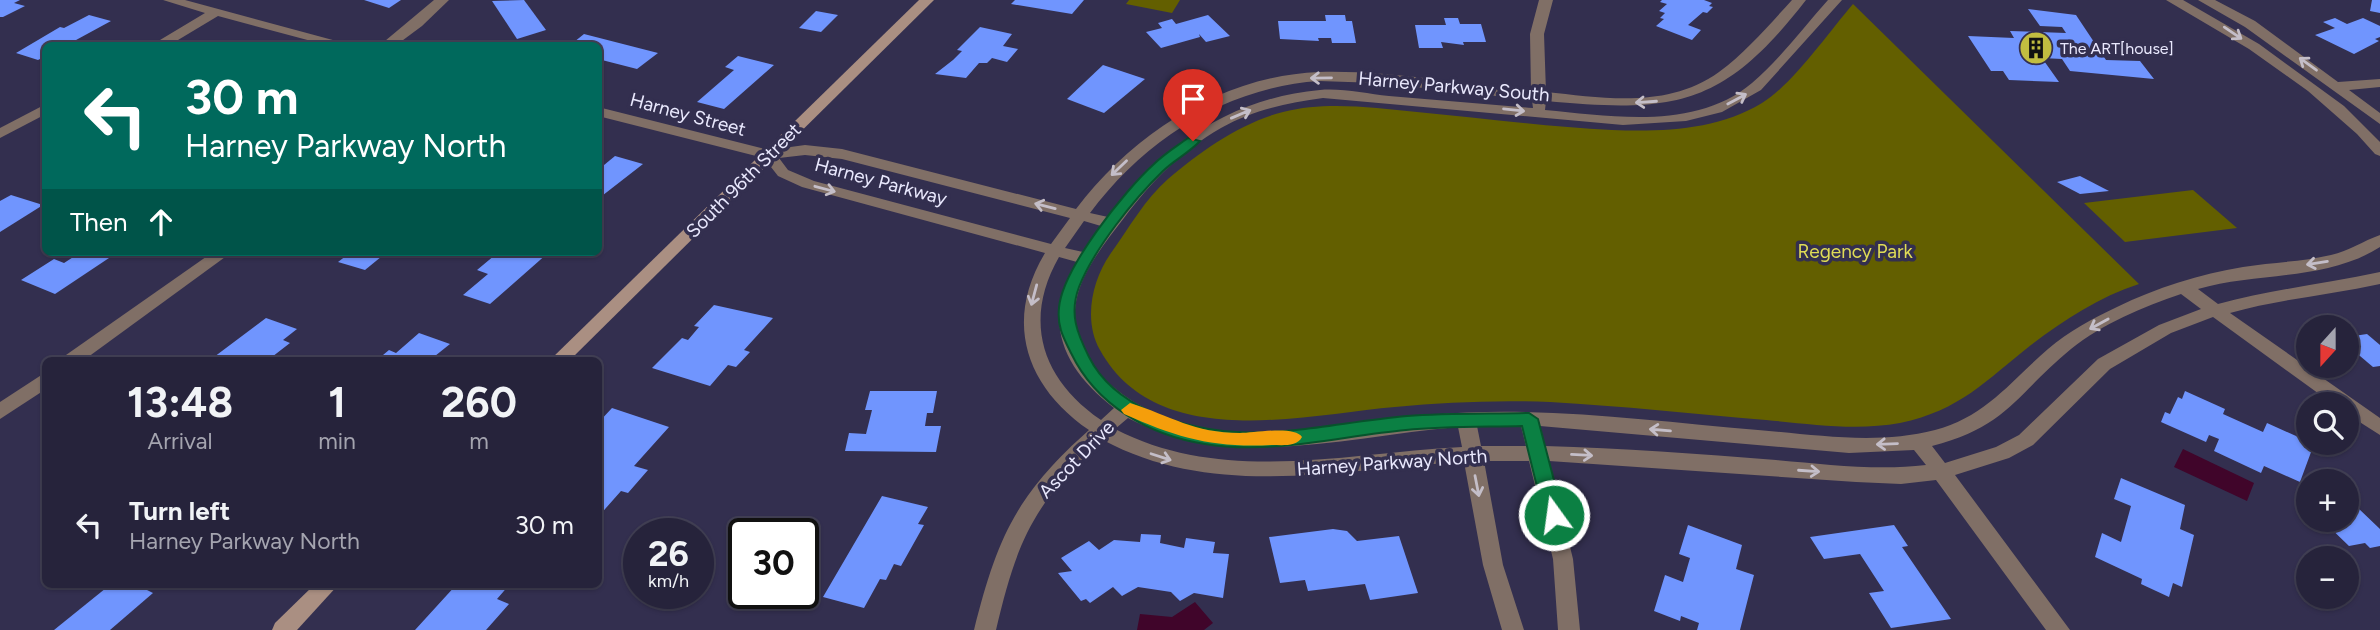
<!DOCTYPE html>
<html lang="en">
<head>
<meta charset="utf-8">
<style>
  body { margin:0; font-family:Figtree,sans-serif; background:#322f46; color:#f1f3f6; height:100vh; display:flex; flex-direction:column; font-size:26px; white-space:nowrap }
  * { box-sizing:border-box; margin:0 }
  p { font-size:23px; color:#a4a4af }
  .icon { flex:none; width:38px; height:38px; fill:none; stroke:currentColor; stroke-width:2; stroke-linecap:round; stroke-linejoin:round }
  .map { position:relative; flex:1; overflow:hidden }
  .details { position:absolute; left:42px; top:357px; width:560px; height:231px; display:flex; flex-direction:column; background:#26233b; border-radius:10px; box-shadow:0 2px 5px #0004,0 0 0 2px #424055 }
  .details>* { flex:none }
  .guide { position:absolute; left:42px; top:42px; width:560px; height:214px; border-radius:10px; box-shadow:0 2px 5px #0004,0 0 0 2px #424055; background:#00695c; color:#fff; overflow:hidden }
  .needle { width:46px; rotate:201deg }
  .tools { position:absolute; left:2296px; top:315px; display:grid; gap:14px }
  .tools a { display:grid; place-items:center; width:63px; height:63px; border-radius:50%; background:#26233b; box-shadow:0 2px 5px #0004,0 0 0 2px #424055; font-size:35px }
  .speed { position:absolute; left:623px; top:518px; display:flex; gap:14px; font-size:35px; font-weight:700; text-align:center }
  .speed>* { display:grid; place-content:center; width:91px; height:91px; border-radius:50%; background:#26233b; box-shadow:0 2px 5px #0004,0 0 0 2px #424055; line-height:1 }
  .speed small { font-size:18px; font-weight:400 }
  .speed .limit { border:4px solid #111; border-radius:10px; background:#fff; color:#111 }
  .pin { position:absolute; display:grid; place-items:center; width:60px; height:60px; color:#fff; margin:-72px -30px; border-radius:50% 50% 50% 0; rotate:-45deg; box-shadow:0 0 7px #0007 }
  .pin .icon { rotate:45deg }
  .me { position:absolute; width:77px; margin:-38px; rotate:346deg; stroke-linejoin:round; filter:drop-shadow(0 0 5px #0008) }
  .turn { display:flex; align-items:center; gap:24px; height:147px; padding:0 28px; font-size:32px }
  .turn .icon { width:91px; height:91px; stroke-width:2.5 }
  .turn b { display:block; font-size:49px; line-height:60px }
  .then { display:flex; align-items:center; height:66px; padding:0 28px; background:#0003; gap:14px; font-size:26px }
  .eta { display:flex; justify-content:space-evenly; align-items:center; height:119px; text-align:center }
  .eta b { font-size:42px; font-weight:700; line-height:49px }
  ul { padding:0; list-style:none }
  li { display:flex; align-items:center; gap:21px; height:98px; padding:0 28px }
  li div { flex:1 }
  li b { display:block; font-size:26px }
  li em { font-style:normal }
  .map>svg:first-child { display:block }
  .green { fill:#635f00 }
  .water { fill:#40052a }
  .building { fill:#7095fe }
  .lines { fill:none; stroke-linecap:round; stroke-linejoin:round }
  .street { fill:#806f66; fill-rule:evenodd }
  .secondary { fill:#aa8f82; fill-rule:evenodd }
  .oneway { stroke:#c4bec8 }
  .route { fill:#0b8043; stroke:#07532c; stroke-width:2 }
  .slow { fill:#f59e0b }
  .labels { text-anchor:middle; stroke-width:7; stroke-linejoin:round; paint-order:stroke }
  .far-poi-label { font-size:16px; fill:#e9e8fd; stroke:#332f4f; text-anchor:start }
  .street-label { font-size:19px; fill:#e9e8fd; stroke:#332f4f }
  .park-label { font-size:19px; fill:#e0dc56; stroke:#332f4f }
</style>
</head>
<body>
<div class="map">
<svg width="2380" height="630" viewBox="0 0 2380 630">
  <rect width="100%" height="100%" fill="#332f4f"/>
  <g class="green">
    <polygon points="1129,0 1180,0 1172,13 1126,4"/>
    <path d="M 1853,4 L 2139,284 C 2099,297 2064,320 2031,345 C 1985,381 1961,410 1900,423 C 1856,431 1810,424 1766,420 C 1694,414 1622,406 1550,402 C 1499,400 1446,402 1395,407 C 1302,415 1157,453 1100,350 C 1083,320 1092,280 1111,253 C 1129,228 1145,199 1168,179 C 1201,151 1240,123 1283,112 C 1327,101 1373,108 1417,112 C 1482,118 1547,127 1612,130 C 1663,132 1718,130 1762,103 C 1792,85 1829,32 1853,4 Z"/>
    <polygon points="2193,190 2237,228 2125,242 2084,203"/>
  </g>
  <g class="water">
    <polygon points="2183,449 2254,483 2247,501 2174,467"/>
    <polygon points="1195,602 1213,623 1204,630 1137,630 1140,614 1172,617"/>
  </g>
  <g class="building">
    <polygon points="0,0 20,0 14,3 25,6 3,17 0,17"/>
    <polygon points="364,0 401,0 389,8"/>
    <polygon points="524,0 546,30 517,39 492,1"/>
    <polygon points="1015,0 1084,0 1072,14 1011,4"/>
    <polygon points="1662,0 1704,0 1712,3 1709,6 1713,7 1707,13 1703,12 1688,25 1701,30 1692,40 1656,26 1664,19 1660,18 1665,13 1659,11 1667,4 1660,2"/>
    <polygon points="2372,0 2380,0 2380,13 2370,11"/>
    <polygon points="2028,9 2076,15 2106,60 2140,61 2154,79 2070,71 2062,59 2042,58 2059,82 2009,80 2003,71 1991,71 1968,36 2014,38 2010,31 2066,33 2062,27 2040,26"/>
    <polygon points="816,11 838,15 821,32 799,28"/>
    <polygon points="89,15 111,21 65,46 46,46 46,56 38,60 16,53 60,27 64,28"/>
    <polygon points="1208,15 1230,36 1206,42 1199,34 1200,37 1161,48 1146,32 1162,28 1158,23 1172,19 1176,24"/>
    <polygon points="1325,15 1345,15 1346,21 1352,21 1356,43 1332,43 1331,38 1318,38 1319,41 1280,39 1278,21 1326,21"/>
    <polygon points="1444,18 1458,18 1460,24 1481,24 1486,42 1463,42 1464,45 1441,42 1443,48 1419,48 1415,25 1446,25"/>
    <polygon points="2335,18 2347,24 2363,18 2380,26 2380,37 2375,39 2379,41 2354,54 2315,35 2335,28 2323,22"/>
    <polygon points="980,27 1012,34 1003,46 1018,49 1007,62 992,58 987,63 979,63 966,78 935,74 953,60 962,51 957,50"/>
    <polygon points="584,34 658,53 637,69 598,59 598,46 569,46"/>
    <polygon points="738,56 774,65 724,109 697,102 734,70 725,67"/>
    <polygon points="1103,65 1145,79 1104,113 1067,99"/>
    <polygon points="615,156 643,164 598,199 598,170"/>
    <polygon points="2080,176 2109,191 2080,194 2057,182"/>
    <polygon points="11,195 43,205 0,232 0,201"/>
    <polygon points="81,252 118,252 55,294 21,280 54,259 64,263"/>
    <polygon points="351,252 387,252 365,270 338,262"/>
    <polygon points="512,252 548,253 490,304 463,295 488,274 477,270 495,255 505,258"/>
    <polygon points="714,305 773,318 744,350 750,352 736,367 728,365 710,386 652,368 682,338 688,340 699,327 694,326"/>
    <polygon points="266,318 297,329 283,340 290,343 268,360 210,360"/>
    <polygon points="419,333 450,344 430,360 377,360 389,350 396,353"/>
    <polygon points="2367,334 2380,345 2380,366 2373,367 2347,345 2347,337"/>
    <polygon points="870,391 937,391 933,413 927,413 925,426 941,426 936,452 845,451 849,433 866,434 872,410 865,410"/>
    <polygon points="2185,391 2225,409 2223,414 2263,432 2267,423 2314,444 2300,482 2264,466 2261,473 2214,451 2219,439 2209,435 2206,442 2161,422 2165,412 2170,414 2178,397 2182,399"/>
    <polygon points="612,408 669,427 634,466 648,470 628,493 621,491 598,517 598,423"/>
    <polygon points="2121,478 2185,505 2180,529 2194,535 2182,587 2173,583 2169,597 2141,584 2142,579 2095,557 2102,533 2121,542 2131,506 2114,499"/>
    <polygon points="882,496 928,507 918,524 924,525 901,566 894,564 886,580 880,579 864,608 823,597"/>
    <polygon points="2358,508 2380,529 2380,546 2370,548 2365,543 2349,546 2322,520 2347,520 2347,511"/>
    <polygon points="1688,525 1742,545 1736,569 1754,575 1740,630 1697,630 1699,623 1681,616 1680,621 1654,611 1665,575 1683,582 1690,558 1679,554"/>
    <polygon points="1894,525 1908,546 1902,547 1951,619 1891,628 1869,593 1884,591 1860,554 1824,559 1810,537"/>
    <polygon points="1333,529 1347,531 1357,541 1399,536 1418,593 1370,600 1365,584 1308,591 1305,580 1280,583 1269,537"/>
    <polygon points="1141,534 1161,535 1160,543 1184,548 1186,538 1215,542 1213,553 1229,554 1223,598 1194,593 1180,601 1171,592 1138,587 1122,596 1113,587 1090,603 1086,599 1081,601 1058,573 1072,571 1061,558 1089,541 1099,550 1114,540 1140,542"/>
    <polygon points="111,584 135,584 153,593 110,630 54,630"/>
    <polygon points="457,584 510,584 497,599 509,604 486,630 415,630"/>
  </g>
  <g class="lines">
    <g class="street">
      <polygon points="163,0 185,0 355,46 330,46 218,16 168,46 150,46 205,13"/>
      <polygon points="434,0 449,0 422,26 395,46 379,46"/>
      <path d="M 1539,0 L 1553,0 L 1544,34 L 1546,92 C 1604,98 1668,109 1719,72 C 1746,52 1769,25 1792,0 L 1806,0 C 1723,107 1675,113 1546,101 L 1545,110 C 1612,116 1695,131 1752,83 C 1780,59 1803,28 1828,0 L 1842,0 L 1761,90 L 1722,112 L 1686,121 L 1623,125 L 1323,98 C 1287,103 1253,110 1221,128 C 1182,150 1151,182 1124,218 C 1107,240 1086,266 1078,293 C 1059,360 1129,408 1184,424 C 1263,448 1350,422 1430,415 C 1540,405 1649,421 1758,430 C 1817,435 1877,445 1935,430 C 1985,417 2011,381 2048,349 C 2069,331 2092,319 2117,307 C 2156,288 2200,274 2243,267 C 2272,262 2302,262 2331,255 C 2349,251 2363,241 2380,235 L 2380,247 C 2327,281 2257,272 2198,289 L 2218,304 C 2272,289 2326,284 2380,272 L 2380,284 C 2330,295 2280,299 2230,313 L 2380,418 L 2380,435 L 2347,414 L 2347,404 L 2333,404 L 2213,317 L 2171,333 L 2110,369 L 2033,445 L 2009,458 L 1955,475 L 2070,630 L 2046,630 L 1936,480 L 1901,484 L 1856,482 L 1549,461 L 1573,559 L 1580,630 L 1558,630 L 1553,559 L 1529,461 L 1484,461 L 1503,565 L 1524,630 L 1502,630 L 1483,565 L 1464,462 C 1342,468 1217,501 1103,440 C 1033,503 1017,541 996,630 L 974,630 C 997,538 1016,495 1089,430 C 1025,386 1004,321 1045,253 L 802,187 L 778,176 L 764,158 L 598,116 L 598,107 L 769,150 L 805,145 L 842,149 L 1076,209 C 1134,133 1222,76 1319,72 C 1389,70 1462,84 1531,91 L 1530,34 ZM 1319,81 L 1378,83 L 1532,100 L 1533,108 C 1485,104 1437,100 1389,96 C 1367,94 1342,88 1320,90 C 1230,98 1162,147 1108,217 L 1090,213 C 1145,139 1227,87 1319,81 ZM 805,155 L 842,159 L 1070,218 L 1051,244 L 814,181 L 788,170 L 779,158 ZM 1084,221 L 1101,226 L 1083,252 L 1065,248 ZM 1059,257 L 1077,262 C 1041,321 1063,369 1114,408 L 1101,420 C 1041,379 1023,320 1059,257 ZM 2181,294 L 2201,309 L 2159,325 L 2098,359 L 2019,435 L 1996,447 L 1945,463 L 1932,446 C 2009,426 2016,394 2071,349 C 2102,324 2143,307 2181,294 ZM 1128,418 C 1232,472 1348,436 1458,427 L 1462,447 C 1346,453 1223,485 1115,429 ZM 1502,425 L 1521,426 L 1526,446 L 1481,446 L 1477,426 ZM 1540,426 L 1849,453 L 1914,450 L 1926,465 C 1876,471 1825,464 1776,460 C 1699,454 1622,448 1545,446 Z"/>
      <polygon points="2166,0 2183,0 2259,44 2344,106 2380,142 2380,156 2375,154 2357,134 2308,91 2249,49"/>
      <polygon points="2198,0 2215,0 2255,21 2338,82 2380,79 2380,87 2349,90 2380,113 2380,124 2245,27"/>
      <polygon points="46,104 46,114 0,138 0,128"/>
      <polygon points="213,252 232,252 84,360 63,360 66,355"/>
      <polygon points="46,372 46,389 0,419 0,402"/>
    </g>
    <g class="secondary">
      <polygon points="919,0 934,0 570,360 550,360"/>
      <polygon points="315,584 339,584 297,630 272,630 275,623"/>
    </g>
  </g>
  <defs><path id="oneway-shaft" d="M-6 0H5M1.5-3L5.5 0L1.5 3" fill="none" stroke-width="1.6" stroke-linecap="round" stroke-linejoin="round" transform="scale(1.75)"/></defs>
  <g class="oneway">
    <use href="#oneway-shaft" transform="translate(2233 33) rotate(34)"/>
    <use href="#oneway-shaft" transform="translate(2308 64) rotate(-144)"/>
    <use href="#oneway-shaft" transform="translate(1321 78) rotate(179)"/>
    <use href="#oneway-shaft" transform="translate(1737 99) rotate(-28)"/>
    <use href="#oneway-shaft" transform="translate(1646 102) rotate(176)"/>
    <use href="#oneway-shaft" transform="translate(1514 110) rotate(6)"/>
    <use href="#oneway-shaft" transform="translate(1241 114) rotate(-23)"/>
    <use href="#oneway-shaft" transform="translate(1119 168) rotate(136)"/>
    <use href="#oneway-shaft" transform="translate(825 189) rotate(15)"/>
    <use href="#oneway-shaft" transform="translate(1045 206) rotate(-166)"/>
    <use href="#oneway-shaft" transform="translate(2317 263) rotate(171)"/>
    <use href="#oneway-shaft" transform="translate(1034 295) rotate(105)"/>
    <use href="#oneway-shaft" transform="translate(2099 324) rotate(151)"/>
    <use href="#oneway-shaft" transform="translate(1660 430) rotate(-175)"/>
    <use href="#oneway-shaft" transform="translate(1887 444) rotate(178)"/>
    <use href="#oneway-shaft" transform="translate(1582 455) rotate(3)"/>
    <use href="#oneway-shaft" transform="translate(1161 457) rotate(18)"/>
    <use href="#oneway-shaft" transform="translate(1809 471) rotate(4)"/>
    <use href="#oneway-shaft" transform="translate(1477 486) rotate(79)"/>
  </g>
  <path class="route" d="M 1188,138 L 1200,141 C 1189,153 1174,160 1163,171 C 1134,199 1094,249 1079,287 C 1069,314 1077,333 1089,357 C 1102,383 1125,400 1151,412 C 1240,451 1316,424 1407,416 C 1448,413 1489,414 1529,413 L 1538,419 L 1563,515 L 1560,520 L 1547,520 L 1544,515 L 1522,426 C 1484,427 1444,426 1406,430 C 1340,436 1271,455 1205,444 C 1148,435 1096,405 1071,353 C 1063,337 1057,326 1059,308 C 1062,269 1125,190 1154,164 C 1164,154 1177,146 1188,138 Z"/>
  <path class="slow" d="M 1130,403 C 1171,416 1194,433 1240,433 C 1254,433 1295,425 1302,437 C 1297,447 1282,445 1272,445 C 1213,448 1178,438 1124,414 L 1121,410 Z"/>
  <defs>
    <symbol id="building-disc" viewBox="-11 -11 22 22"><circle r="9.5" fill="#c1bd40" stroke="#332f4f"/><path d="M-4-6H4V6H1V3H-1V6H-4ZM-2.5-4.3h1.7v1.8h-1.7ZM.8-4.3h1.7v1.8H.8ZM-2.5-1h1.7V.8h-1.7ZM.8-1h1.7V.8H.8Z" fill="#111"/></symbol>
  </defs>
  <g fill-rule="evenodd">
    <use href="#building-disc" x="2017" y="29" width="38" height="38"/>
  </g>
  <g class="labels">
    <g class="far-poi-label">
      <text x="2060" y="54">The ART[house]</text>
    </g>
    <g class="street-label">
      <text transform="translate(1454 86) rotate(5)" y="7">Harney Parkway South</text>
      <text transform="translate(688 114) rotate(15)" y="7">Harney Street</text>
      <text transform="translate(743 180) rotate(-45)" y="7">South 96th Street</text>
      <text transform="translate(881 181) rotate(15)" y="7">Harney Parkway</text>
      <text transform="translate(1076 459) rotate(-46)" y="7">Ascot Drive</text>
      <text transform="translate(1392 462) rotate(-4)" y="7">Harney Parkway North</text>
    </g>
    <g class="park-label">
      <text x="1855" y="258">Regency Park</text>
    </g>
  </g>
</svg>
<div class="tools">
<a><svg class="needle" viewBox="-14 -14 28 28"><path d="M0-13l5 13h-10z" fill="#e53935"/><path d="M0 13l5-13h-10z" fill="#a4a4af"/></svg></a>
<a><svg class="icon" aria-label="search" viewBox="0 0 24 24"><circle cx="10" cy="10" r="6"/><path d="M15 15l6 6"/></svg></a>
<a>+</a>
<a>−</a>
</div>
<div class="speed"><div>26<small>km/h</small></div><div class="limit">30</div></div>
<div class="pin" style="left:1193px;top:141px;background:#d93025"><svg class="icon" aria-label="arrive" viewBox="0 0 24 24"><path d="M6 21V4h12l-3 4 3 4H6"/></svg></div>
<svg class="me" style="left:1554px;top:515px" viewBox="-20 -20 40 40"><circle r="17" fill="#0b8043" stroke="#fff" stroke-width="3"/><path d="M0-11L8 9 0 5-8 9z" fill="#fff"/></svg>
<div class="guide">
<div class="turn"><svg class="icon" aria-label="left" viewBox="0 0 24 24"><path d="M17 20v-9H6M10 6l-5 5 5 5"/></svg><div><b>30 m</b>Harney Parkway North</div></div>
<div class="then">Then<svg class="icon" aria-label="ahead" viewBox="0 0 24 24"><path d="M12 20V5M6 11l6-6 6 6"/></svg></div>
</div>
<section class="details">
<div class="eta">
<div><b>13:48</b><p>Arrival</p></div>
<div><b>1</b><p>min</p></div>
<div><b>260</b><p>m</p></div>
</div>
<ul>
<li><svg class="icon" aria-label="left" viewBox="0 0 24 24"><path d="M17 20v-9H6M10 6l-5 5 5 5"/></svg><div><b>Turn left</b><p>Harney Parkway North</p></div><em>30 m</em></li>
</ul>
</section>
</div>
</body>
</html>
